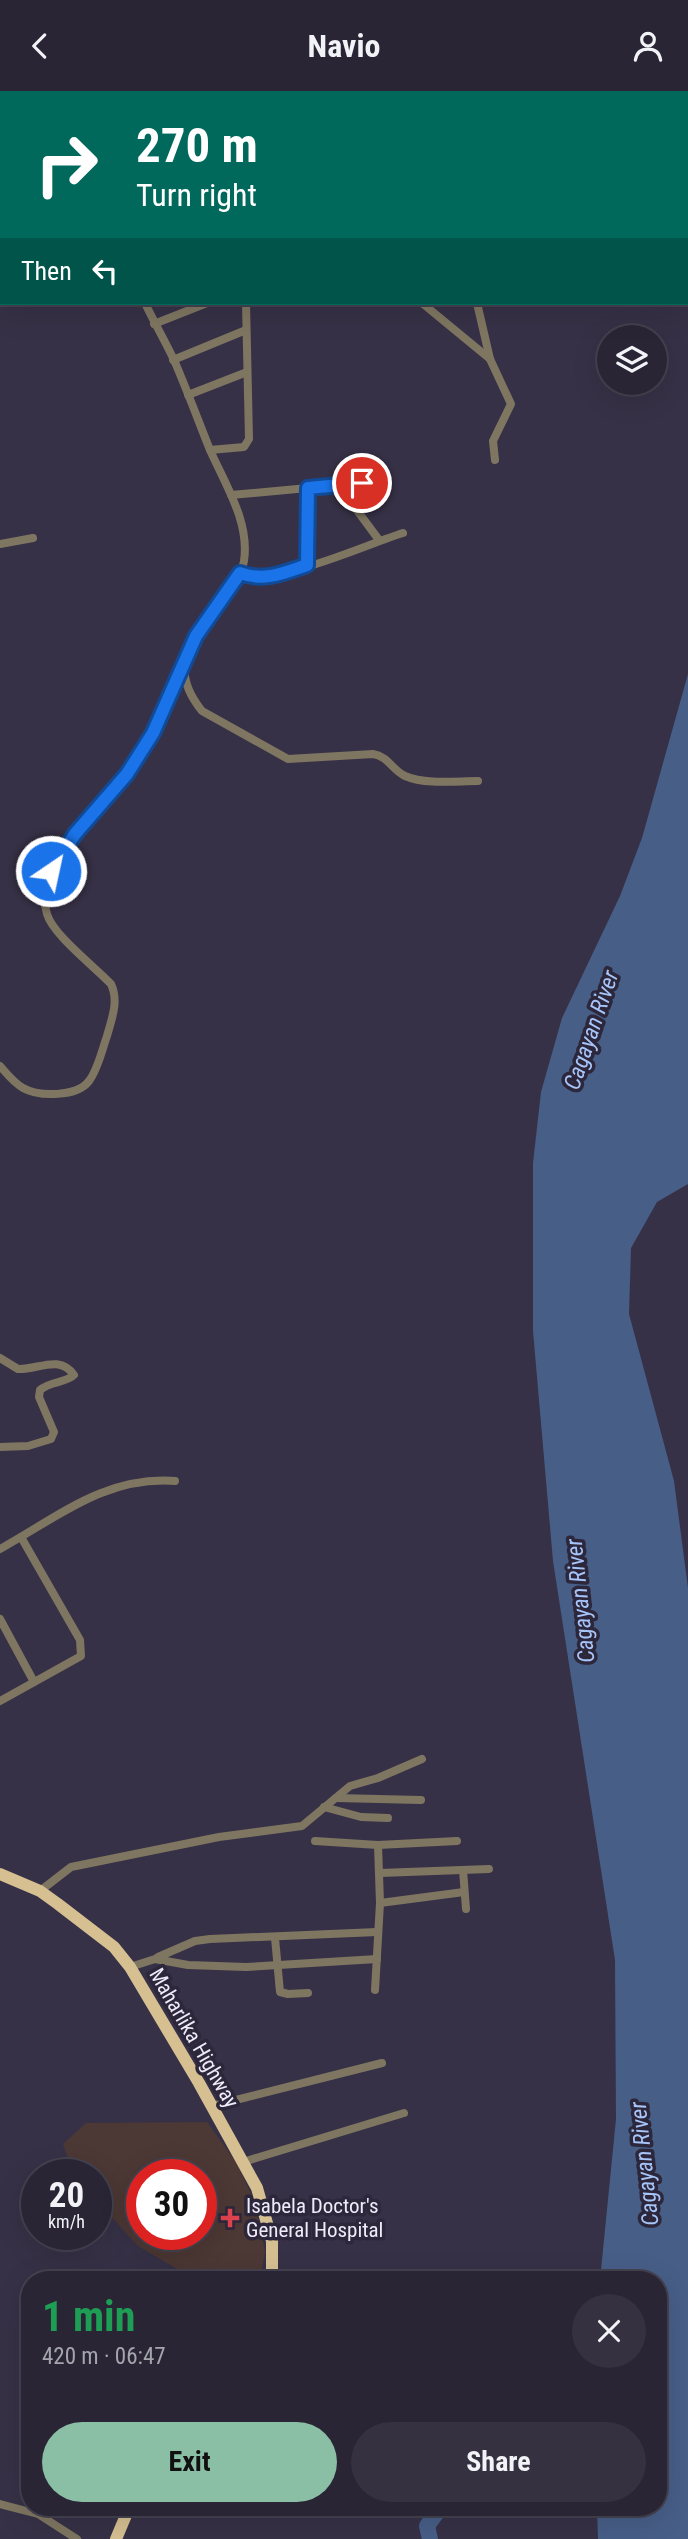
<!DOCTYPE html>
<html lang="en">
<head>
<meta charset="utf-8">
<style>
  body { margin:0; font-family:"Roboto Condensed",sans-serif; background:#353141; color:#f1f3f6; height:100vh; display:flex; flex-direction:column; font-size:26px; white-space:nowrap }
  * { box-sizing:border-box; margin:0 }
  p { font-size:23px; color:#a5a5ad }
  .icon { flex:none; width:38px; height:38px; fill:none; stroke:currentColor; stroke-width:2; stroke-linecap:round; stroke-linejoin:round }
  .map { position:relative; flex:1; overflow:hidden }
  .panel { position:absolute; left:21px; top:2180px; width:646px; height:245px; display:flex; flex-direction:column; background:#292535; border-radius:28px; box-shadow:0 7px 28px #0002,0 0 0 2px #454250 }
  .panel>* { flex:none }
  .guide { position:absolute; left:0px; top:0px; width:690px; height:214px; box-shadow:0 7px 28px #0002,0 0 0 2px #454250; background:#00695c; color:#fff; overflow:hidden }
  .fabs { position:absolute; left:597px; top:234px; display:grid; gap:14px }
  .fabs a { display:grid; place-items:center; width:70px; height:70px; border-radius:50%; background:#292535; box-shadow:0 7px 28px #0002,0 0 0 2px #454250; font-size:35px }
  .speed { position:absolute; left:21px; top:2068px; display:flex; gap:14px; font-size:35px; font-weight:700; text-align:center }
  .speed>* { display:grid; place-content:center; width:91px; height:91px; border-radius:50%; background:#292535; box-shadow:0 7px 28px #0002,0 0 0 2px #454250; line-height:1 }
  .speed small { font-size:18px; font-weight:400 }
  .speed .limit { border:10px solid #d22; background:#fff; color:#111 }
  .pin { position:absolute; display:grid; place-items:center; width:60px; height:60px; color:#fff; margin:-30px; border:4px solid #fff; border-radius:50%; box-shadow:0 2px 7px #0007 }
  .me { position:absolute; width:77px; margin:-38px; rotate:34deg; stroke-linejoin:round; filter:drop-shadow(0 0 5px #0008) }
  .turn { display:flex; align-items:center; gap:24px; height:147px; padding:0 21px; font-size:32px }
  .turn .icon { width:91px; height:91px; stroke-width:2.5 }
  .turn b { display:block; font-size:49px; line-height:60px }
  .then { display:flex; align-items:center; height:66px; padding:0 21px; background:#0003; gap:14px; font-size:26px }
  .round { display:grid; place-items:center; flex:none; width:74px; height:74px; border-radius:37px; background:#353141 }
  .overview { display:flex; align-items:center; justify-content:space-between; height:119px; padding:0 21px }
  h1 { font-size:42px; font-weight:700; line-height:52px; color:#1e9e55 }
  .cta { display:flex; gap:14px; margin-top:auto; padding:14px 21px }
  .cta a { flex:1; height:80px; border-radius:42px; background:#8abfa5; color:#111; font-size:28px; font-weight:700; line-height:80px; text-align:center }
  .cta a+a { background:#353141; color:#f1f3f6 }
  header { display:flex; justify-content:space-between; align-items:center; height:91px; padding:0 21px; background:#292535; font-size:32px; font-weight:700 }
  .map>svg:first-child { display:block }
  .medical { fill:#4c3834; fill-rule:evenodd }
  .water { fill:#475e87 }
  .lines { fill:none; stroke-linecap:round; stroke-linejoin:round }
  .river { stroke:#475e87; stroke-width:16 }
  .minor { stroke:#7f7661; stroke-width:8 }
  .trunk { stroke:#d6c092; stroke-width:12 }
  .route-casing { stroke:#114b97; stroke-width:18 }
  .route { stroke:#1a73e8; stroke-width:12 }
  .health-dot { fill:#e0444e; stroke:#2d273c; stroke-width:2.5 }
  .labels { text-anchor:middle; stroke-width:7; stroke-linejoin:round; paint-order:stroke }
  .street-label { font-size:21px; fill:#efebf9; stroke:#2d273c }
  .poi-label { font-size:21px; fill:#efebf9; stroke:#2d273c; text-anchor:start }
  .water-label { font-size:23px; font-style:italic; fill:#a7c5f9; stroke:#2d273c }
</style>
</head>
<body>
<header><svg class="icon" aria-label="back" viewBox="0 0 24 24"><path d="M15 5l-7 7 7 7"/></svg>Navio<svg class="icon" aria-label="person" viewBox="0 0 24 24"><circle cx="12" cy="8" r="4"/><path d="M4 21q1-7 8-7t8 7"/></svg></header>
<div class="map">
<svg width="688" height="2448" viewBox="0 0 688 2448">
  <rect width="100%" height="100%" fill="#373147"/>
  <path class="medical" d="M 207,2031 L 236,2071 L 254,2109 L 265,2161 L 260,2189 L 196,2189 L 138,2155 L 96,2109 L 96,2084 L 73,2082 L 63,2053 L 86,2032 ZM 142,2084 L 201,2084 L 201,2144 L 142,2144 Z"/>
  <polygon class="water" points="688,583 688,1093 657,1111 631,1157 629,1223 674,1390 688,1497 688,2448 598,2448 597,2417 658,2417 658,2189 600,2189 616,2028 615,1869 553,1470 533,1240 533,1072 541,1001 562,927 620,805 642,747"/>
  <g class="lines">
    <polyline class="river" points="430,2448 427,2435 440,2417"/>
    <g class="minor">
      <polyline points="170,0 172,2"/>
      <polyline points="403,0 404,2"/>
      <polyline points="228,2 228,0"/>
      <polyline points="276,2 276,0"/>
      <polyline points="286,2 286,0"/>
      <polyline points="311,2 311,0"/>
      <polyline points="362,2 362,0"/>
      <polyline points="0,40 2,40"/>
      <polyline points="0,99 2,99"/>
      <polyline points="0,147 2,147"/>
      <path d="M 145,212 C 154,231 165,250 174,269 C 187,299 198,329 210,359 C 225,393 250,431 244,470 C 234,527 148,553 202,620 L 288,668 L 373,663 C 388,665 392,679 405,685 C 426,694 456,690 478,690"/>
      <polyline points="422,212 490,268"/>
      <polyline points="477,212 490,268 511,313 493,350 495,369"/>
      <polyline points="154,233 207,212"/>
      <polyline points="173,269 246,239"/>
      <polyline points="188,304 247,281"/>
      <polyline points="210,359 244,356 249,348 246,212"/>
      <polyline points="339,395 379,449"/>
      <polyline points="231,404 362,392"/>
      <polyline points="0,453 33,447"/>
      <polyline points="307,474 308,397"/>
      <path d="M 240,482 C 276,496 364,454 403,442"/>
      <path d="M 0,975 C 7,983 14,992 23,997 C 39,1006 77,1006 89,990 C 98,978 102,959 107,945 C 112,927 119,910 111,893 C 95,876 53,844 47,823 C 31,771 103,720 129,681 C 150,648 166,613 182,577"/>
      <path d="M 0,1267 L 18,1278 C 38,1279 59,1263 74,1284 C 66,1292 50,1290 40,1299 L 39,1306 L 54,1341 L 51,1348 L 28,1355 L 0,1356"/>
      <path d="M 0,1458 C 58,1426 105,1385 175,1390"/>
      <polyline points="0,1528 34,1591"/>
      <polyline points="0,1610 81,1565 80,1549 21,1446"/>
      <polyline points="336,1707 421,1709"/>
      <polyline points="324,1716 361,1726 388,1727"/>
      <polyline points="315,1750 378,1754 457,1750"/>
      <polyline points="463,1779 466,1818"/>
      <polyline points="380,1782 489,1778"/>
      <polyline points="40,1800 71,1776 219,1746 302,1735 350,1695 378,1687 422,1668"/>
      <polyline points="380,1812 464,1801"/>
      <polyline points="275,1847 280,1901 288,1903 308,1902"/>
      <polyline points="158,1866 195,1850 210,1848 377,1841"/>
      <polyline points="130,1876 155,1868 188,1874 246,1876 377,1868"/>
      <polyline points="375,1899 380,1812 378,1754"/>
      <polyline points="212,2015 382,1972"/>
      <polyline points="243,2071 404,2022"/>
      <polyline points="469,2189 504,2182"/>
      <polyline points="0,2413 38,2423 77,2448"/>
    </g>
    <g class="trunk">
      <polyline points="0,1783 40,1800 58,1813 114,1856 130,1876 199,1992 257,2097 272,2150 272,2189"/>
      <polyline points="116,2448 129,2417"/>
    </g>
  </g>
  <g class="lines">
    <defs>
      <path id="route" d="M 51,780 L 75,743 L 127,683 L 153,642 L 196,545 L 240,482 C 264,491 284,482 307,474 L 308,397 L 362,392"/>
    </defs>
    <use href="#route" class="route-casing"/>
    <use href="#route" class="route"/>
  </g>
  <path class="health-dot" d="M226.5 2116.5h7v7h7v7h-7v7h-7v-7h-7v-7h7z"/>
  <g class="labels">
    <g class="street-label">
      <text transform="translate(194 1947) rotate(60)" y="7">Maharlika Highway</text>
    </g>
    <g class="poi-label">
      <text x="246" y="2122">Isabela Doctor's<tspan x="246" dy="24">General Hospital</tspan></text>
    </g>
    <g class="water-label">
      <text transform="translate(591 939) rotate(-71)" y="8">Cagayan River</text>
      <text transform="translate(580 1510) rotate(-96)" y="8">Cagayan River</text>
      <text transform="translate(644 2073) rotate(-96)" y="8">Cagayan River</text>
    </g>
  </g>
</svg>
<div class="fabs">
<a><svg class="icon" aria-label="layers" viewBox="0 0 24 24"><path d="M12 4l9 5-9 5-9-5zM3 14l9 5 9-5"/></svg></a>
</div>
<div class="speed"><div>20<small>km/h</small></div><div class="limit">30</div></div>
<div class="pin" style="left:362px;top:392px;background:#d93025"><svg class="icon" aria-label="arrive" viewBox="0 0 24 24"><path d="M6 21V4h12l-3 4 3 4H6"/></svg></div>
<svg class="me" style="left:51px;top:780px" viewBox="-20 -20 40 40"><circle r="17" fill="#1a73e8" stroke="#fff" stroke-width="3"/><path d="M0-11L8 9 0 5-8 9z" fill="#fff"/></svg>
<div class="guide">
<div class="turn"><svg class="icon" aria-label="right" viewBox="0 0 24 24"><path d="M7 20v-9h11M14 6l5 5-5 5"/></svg><div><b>270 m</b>Turn right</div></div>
<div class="then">Then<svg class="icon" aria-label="left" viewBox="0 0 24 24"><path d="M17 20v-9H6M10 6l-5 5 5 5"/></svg></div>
</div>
<section class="panel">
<div class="overview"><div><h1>1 min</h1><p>420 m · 06:47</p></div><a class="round"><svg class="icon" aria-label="close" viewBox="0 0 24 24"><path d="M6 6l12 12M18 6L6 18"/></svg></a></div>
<div class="cta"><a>Exit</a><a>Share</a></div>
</section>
</div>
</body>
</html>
